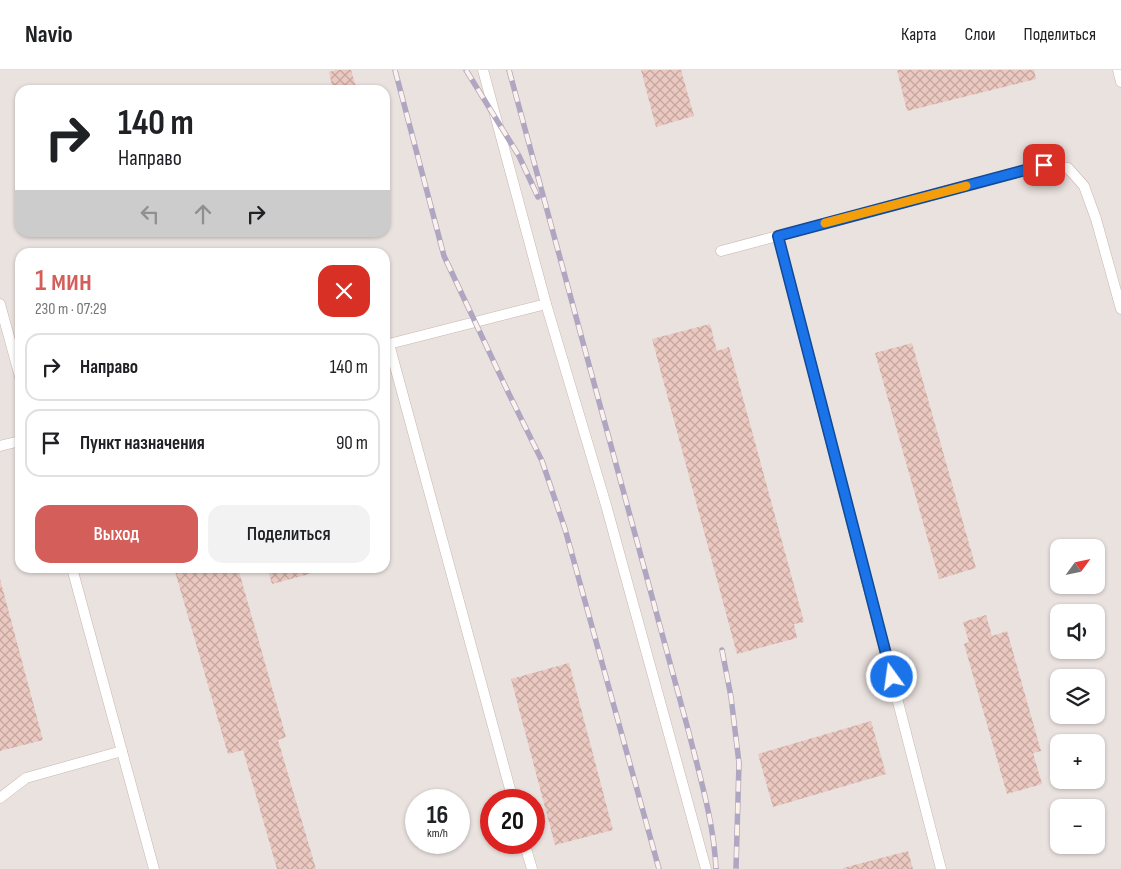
<!DOCTYPE html>
<html lang="ru">
<head>
<meta charset="utf-8">
<style>
  body { margin:0; font-family:"Sofia Sans Condensed",sans-serif; background:#f2f2f2; color:#202124; height:100vh; display:flex; flex-direction:column; font-size:19px; white-space:nowrap }
  * { box-sizing:border-box; margin:0 }
  p { font-size:16px; color:#757577 }
  .icon { flex:none; width:28px; height:28px; fill:none; stroke:currentColor; stroke-width:2; stroke-linecap:round; stroke-linejoin:round }
  .map { position:relative; flex:1; overflow:hidden }
  .sheet { position:absolute; left:15px; top:178px; width:375px; height:325px; display:flex; flex-direction:column; background:#fff; border-radius:15px; box-shadow:0 1px 4px #0004 }
  .sheet>* { flex:none }
  .guide { position:absolute; left:15px; top:15px; width:375px; height:152px; border-radius:15px; box-shadow:0 1px 4px #0004; background:#fff; color:#202124; overflow:hidden }
  .needle { width:32px; rotate:57deg }
  .controls { position:absolute; left:1050px; top:469px; display:grid; gap:10px }
  .controls a { display:grid; place-items:center; width:55px; height:55px; border-radius:10px; background:#fff; box-shadow:0 1px 4px #0004; font-size:25px }
  .speed { position:absolute; left:405px; top:719px; display:flex; gap:10px; font-size:25px; font-weight:700; text-align:center }
  .speed>* { display:grid; place-content:center; width:65px; height:65px; border-radius:50%; background:#fff; box-shadow:0 1px 4px #0004; line-height:1 }
  .speed small { font-size:12px; font-weight:400 }
  .speed .limit { border:8px solid #d22; background:#fff; color:#111 }
  .pin { position:absolute; display:grid; place-items:center; width:42px; height:42px; color:#fff; margin:-21px; border-radius:10px; box-shadow:0 2px 8px #0006 }
  .me { position:absolute; width:55px; margin:-28px; rotate:346deg; stroke-linejoin:round; filter:drop-shadow(0 0 4px #0008) }
  .turn { display:flex; align-items:center; gap:18px; height:105px; padding:0 20px; font-size:22px }
  .turn .icon { width:65px; height:65px; stroke-width:2.5 }
  .turn b { display:block; font-size:35px; line-height:42px }
  .lanes { display:flex; align-items:center; height:48px; padding:0 20px; background:#0003; justify-content:center; gap:25px; direction:ltr }
  .lanes .off { opacity:.35 }
  .round { display:grid; place-items:center; flex:none; width:52px; height:52px; border-radius:15px; background:#f2f2f2 }
  .overview { display:flex; align-items:center; justify-content:space-between; height:85px; padding:0 20px }
  h1 { font-size:30px; font-weight:600; line-height:38px; color:#d45e5a }
  .cta { display:flex; gap:10px; margin-top:auto; padding:10px 20px }
  .cta a { flex:1; height:58px; border-radius:15px; background:#d45e5a; color:#fff; font-size:20px; font-weight:600; line-height:58px; text-align:center }
  .cta a+a { background:#f2f2f2; color:#202124 }
  ul { padding:0; list-style:none }
  li { display:flex; align-items:center; gap:15px; height:68px; margin:0 10px 8px; padding:0 10px; border:2px solid #e0e0e0; border-radius:15px }
  li div { flex:1 }
  li b { display:block; font-size:19px }
  li em { font-style:normal }
  header { display:flex; align-items:center; gap:30px; box-sizing:border-box; height:70px; padding:0 25px; background:#fff; border-bottom:1px solid #e0e0e0 }
  header strong { font-size:24px }
  nav { display:flex; gap:28px; margin-inline-start:auto; font-size:18px }
  .map>svg:first-child { display:block }
  .industrial { fill:#eae2df; fill-rule:evenodd }
  .building { fill:url(#building-cross-hatch) }
  .lines { fill:none; stroke-linecap:round; stroke-linejoin:round }
  .lane-casing { stroke:#c9b5ad; stroke-width:11 }
  .lane { stroke:#fff; stroke-width:10 }
  .rail-casing { stroke:#afa6c1; stroke-width:5.5 }
  .rail { stroke:#fcf2eb; stroke-width:4; stroke-dasharray:11; stroke-linecap:butt }
  .route-casing { stroke:#114b97; stroke-width:12 }
  .route { stroke:#1a73e8; stroke-width:9 }
  .slow { stroke:#f59e0b; stroke-width:9 }
</style>
</head>
<body>
<header>
<strong>Navio</strong>
<nav><a>Карта</a><a>Слои</a><a>Поделиться</a></nav>
</header>
<div class="map">
<svg width="1121" height="799" viewBox="0 0 1121 799">
  <defs>
    <pattern id="building-cross-hatch" width="8" height="8" patternUnits="userSpaceOnUse" patternTransform="scale(1.25)"><rect width="8" height="8" fill="#ebc9c1"/><path d="M0 0l8 8M0 8l8-8" fill="none" stroke="#c3a69f"/></pattern>
  </defs>
  <rect width="100%" height="100%" fill="#f9eee5"/>
  <path class="industrial" d="M 0,0 L 1121,0 L 1121,799 L 0,799 ZM 20,20 L 385,20 L 385,162 L 20,162 ZM 20,182 L 385,182 L 385,498 L 20,498 ZM 1059,478 L 1096,478 L 1096,515 L 1059,515 ZM 1059,542 L 1096,542 L 1096,580 L 1059,580 ZM 1059,608 L 1096,608 L 1096,645 L 1059,645 ZM 1059,672 L 1096,672 L 1096,710 L 1059,710 ZM 416,730 L 459,730 L 459,772 L 416,772 ZM 491,730 L 534,730 L 534,772 L 491,772 ZM 1059,738 L 1096,738 L 1096,775 L 1059,775 Z"/>
  <g class="building">
    <polygon points="336,0 351,0 357,20 333,20 329,2"/>
    <polygon points="641,0 681,0 694,46 656,57"/>
    <polygon points="897,0 1034,0 1036,9 907,41"/>
    <polygon points="710,254 717,281 729,277 804,552 794,554 797,568 737,584 652,269"/>
    <polygon points="912,273 976,498 939,509 875,283"/>
    <polygon points="174,498 238,498 286,667 278,670 316,799 277,799 243,680 228,684"/>
    <polygon points="267,498 311,498 313,503 272,514"/>
    <polygon points="0,509 43,670 0,681"/>
    <polygon points="986,545 992,566 1007,561 1041,681 1033,683 1042,714 1007,724 964,574 969,572 963,552"/>
    <polygon points="569,593 613,760 555,775 511,609"/>
    <polygon points="871,651 886,704 773,737 758,684"/>
    <polygon points="908,781 913,799 843,799 843,798"/>
  </g>
  <g class="lines">
    <defs>
      <g id="lane">
        <polyline points="483,0 546,234 606,435 706,799"/>
        <polyline points="1118,0 1121,12"/>
        <polyline points="778,166 941,799"/>
        <polyline points="721,181 1044,95 1068,98 1084,116 1096,149 1121,239"/>
        <polyline points="0,234 20,307"/>
        <polyline points="389,274 513,730"/>
        <polyline points="385,275 546,234"/>
        <polyline points="0,376 20,371"/>
        <polyline points="72,498 154,799"/>
        <polyline points="0,728 26,708 122,681"/>
        <polyline points="524,772 532,799"/>
      </g>
    </defs>
    <use href="#lane" class="lane-casing"/>
    <use href="#lane" class="lane"/>
    <defs>
      <g id="rail">
        <polyline points="395,0 444,186 509,324 542,391 565,459 659,799"/>
        <polyline points="466,0 519,86 538,127"/>
        <path d="M 509,0 L 689,663 C 700,707 714,753 716,799"/>
        <polyline points="722,580 731,627 739,693 736,799"/>
      </g>
    </defs>
    <use href="#rail" class="rail-casing"/>
    <use href="#rail" class="rail"/>
  </g>
  <g class="lines">
    <defs>
      <polyline id="route" points="892,607 778,166 1044,95"/>
    </defs>
    <use href="#route" class="route-casing"/>
    <use href="#route" class="route"/>
    <polyline class="slow" points="825,153 966,116"/>
  </g>
</svg>
<div class="controls">
<a><svg class="needle" viewBox="-14 -14 28 28"><path d="M0-13l5 13h-10z" fill="#e53935"/><path d="M0 13l5-13h-10z" fill="#757577"/></svg></a>
<a><svg class="icon" aria-label="sound" viewBox="0 0 24 24"><path d="M4 9h4l5-4v14l-5-4H4zM17 9q2 3 0 6"/></svg></a>
<a><svg class="icon" aria-label="layers" viewBox="0 0 24 24"><path d="M12 4l9 5-9 5-9-5zM3 14l9 5 9-5"/></svg></a>
<a>+</a>
<a>−</a>
</div>
<div class="speed"><div>16<small>km/h</small></div><div class="limit">20</div></div>
<div class="pin" style="left:1044px;top:95px;background:#d93025"><svg class="icon" aria-label="arrive" viewBox="0 0 24 24"><path d="M6 21V4h12l-3 4 3 4H6"/></svg></div>
<svg class="me" style="left:892px;top:607px" viewBox="-20 -20 40 40"><circle r="17" fill="#1a73e8" stroke="#fff" stroke-width="3"/><path d="M0-11L8 9 0 5-8 9z" fill="#fff"/></svg>
<div class="guide">
<div class="turn"><svg class="icon" aria-label="right" viewBox="0 0 24 24"><path d="M7 20v-9h11M14 6l5 5-5 5"/></svg><div><b>140 m</b>Направо</div></div>
<div class="lanes"><svg class="icon off" aria-label="left" viewBox="0 0 24 24"><path d="M17 20v-9H6M10 6l-5 5 5 5"/></svg><svg class="icon off" aria-label="ahead" viewBox="0 0 24 24"><path d="M12 20V5M6 11l6-6 6 6"/></svg><svg class="icon" aria-label="right" viewBox="0 0 24 24"><path d="M7 20v-9h11M14 6l5 5-5 5"/></svg></div>
</div>
<section class="sheet">
<div class="overview"><div><h1>1 мин</h1><p>230 m · 07:29</p></div><a class="round" style="background:#d93025;color:#fff"><svg class="icon" aria-label="close" viewBox="0 0 24 24"><path d="M6 6l12 12M18 6L6 18"/></svg></a></div>
<ul>
<li><svg class="icon" aria-label="right" viewBox="0 0 24 24"><path d="M7 20v-9h11M14 6l5 5-5 5"/></svg><div><b>Направо</b></div><em>140 m</em></li>
<li><svg class="icon" aria-label="arrive" viewBox="0 0 24 24"><path d="M6 21V4h12l-3 4 3 4H6"/></svg><div><b>Пункт назначения</b></div><em>90 m</em></li>
</ul>
<div class="cta"><a>Выход</a><a>Поделиться</a></div>
</section>
</div>
</body>
</html>
